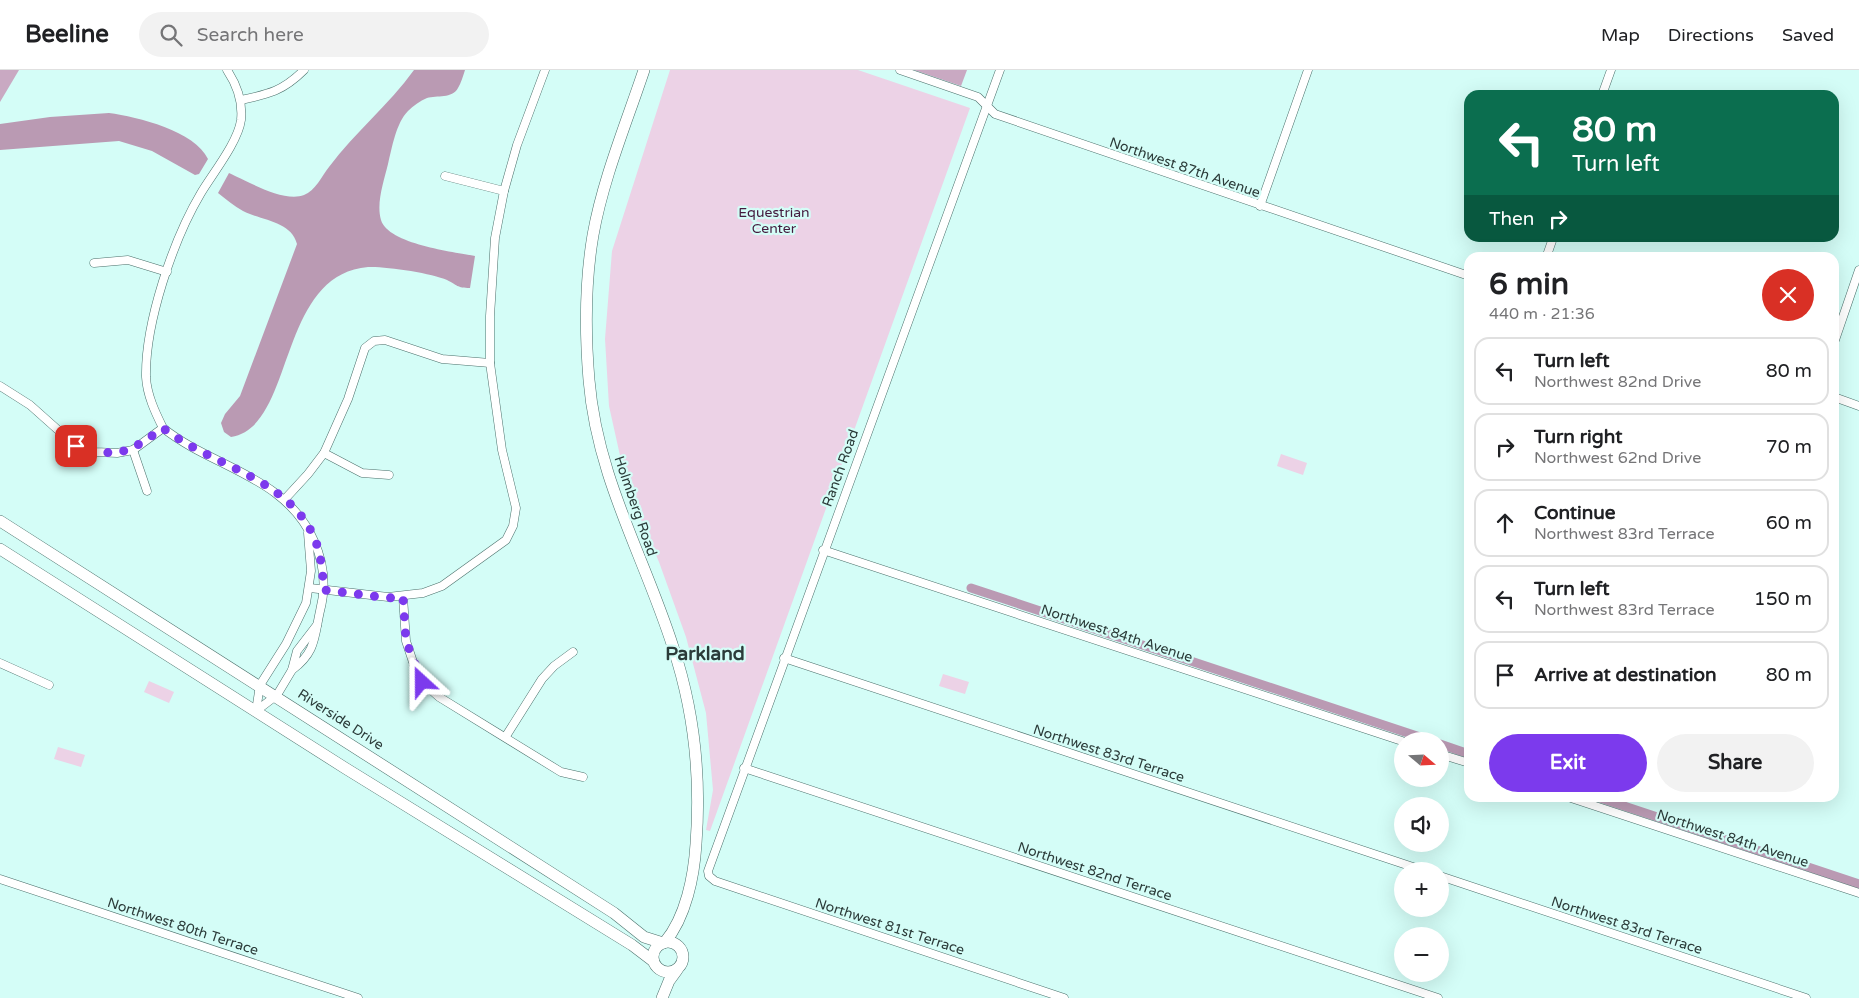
<!DOCTYPE html>
<html lang="en">
<head>
<meta charset="utf-8">
<style>
  body { margin:0; font-family:"Varela Round",sans-serif; background:#f2f2f2; color:#202124; height:100vh; display:flex; flex-direction:column; font-size:19px; white-space:nowrap }
  * { box-sizing:border-box; margin:0 }
  p { font-size:16px; color:#757577 }
  .icon { flex:none; width:28px; height:28px; fill:none; stroke:currentColor; stroke-width:2; stroke-linecap:round; stroke-linejoin:round }
  .map { position:relative; flex:1; overflow:hidden }
  .side { position:absolute; left:1464px; top:182px; width:375px; height:550px; display:flex; flex-direction:column; background:#fff; border-radius:15px; box-shadow:0 5px 20px #0002 }
  .side>* { flex:none }
  .banner { position:absolute; left:1464px; top:20px; width:375px; height:152px; border-radius:15px; box-shadow:0 5px 20px #0002; background:#0b6e4f; color:#fff; overflow:hidden }
  .needle { width:32px; rotate:109deg }
  .controls { position:absolute; left:1394px; top:662px; display:grid; gap:10px }
  .controls a { display:grid; place-items:center; width:55px; height:55px; border-radius:50%; background:#fff; box-shadow:0 5px 20px #0002; font-size:25px }
  .pin { position:absolute; display:grid; place-items:center; width:42px; height:42px; color:#fff; margin:-21px; border-radius:10px; box-shadow:0 2px 8px #0006 }
  .me { position:absolute; width:55px; margin:-28px; rotate:336deg; stroke-linejoin:round; filter:drop-shadow(0 0 4px #0008) }
  .turn { display:flex; align-items:center; gap:18px; height:105px; padding:0 25px; font-size:22px }
  .turn .icon { width:65px; height:65px; stroke-width:2.5 }
  .turn b { display:block; font-size:35px; line-height:42px }
  .then { display:flex; align-items:center; height:48px; padding:0 25px; background:#0003; gap:10px; font-size:19px }
  .round { display:grid; place-items:center; flex:none; width:52px; height:52px; border-radius:26px; background:#f2f2f2 }
  .head { display:flex; align-items:center; justify-content:space-between; height:85px; padding:0 25px }
  h1 { font-size:30px; font-weight:700; line-height:38px }
  .cta { display:flex; gap:10px; margin-top:auto; padding:10px 25px }
  .cta a { flex:1; height:58px; border-radius:30px; background:#7c3aed; color:#fff; font-size:20px; font-weight:700; line-height:58px; text-align:center }
  .cta a+a { background:#f2f2f2; color:#202124 }
  ul { padding:0; list-style:none }
  li { display:flex; align-items:center; gap:15px; height:68px; margin:0 10px 8px; padding:0 15px; border:2px solid #e0e0e0; border-radius:15px }
  li div { flex:1 }
  li b { display:block; font-size:19px }
  li em { font-style:normal }
  header { display:flex; align-items:center; gap:30px; box-sizing:border-box; height:70px; padding:0 25px; background:#fff; border-bottom:1px solid #e0e0e0 }
  header strong { font-size:24px }
  nav { display:flex; gap:28px; margin-inline-start:auto; font-size:18px }
  .search { width:350px; height:45px; background:#f2f2f2; display:flex; align-items:center; gap:12px; box-sizing:border-box; padding:0 18px; border-radius:28px; color:#757577; font-size:19px }
  .map>svg:first-child { display:block }
  .green { fill:#ecd2e6 }
  .forest { fill:#c9a9c2 }
  .water { fill:#ba9ab3 }
  .lines { fill:none; stroke-linecap:round; stroke-linejoin:round }
  .canal { stroke:#ba9ab3; stroke-width:9 }
  .street-casing { stroke:#4b706b; stroke-width:9 }
  .secondary-casing { stroke:#4b706b; stroke-width:12 }
  .street { stroke:#fff; stroke-width:8 }
  .secondary { stroke:#fff; stroke-width:11 }
  .route { stroke:#7c3aed; stroke-width:9; stroke-dasharray:0 16.2 }
  .labels { text-anchor:middle; stroke-width:4.5; stroke-linejoin:round; paint-order:stroke }
  .street-label { font-size:14px; fill:#2b3b39; stroke:#d4fdf7 }
  .park-label { font-size:14px; fill:#441b3e; stroke:#d4fdf7 }
  .district-label { font-size:19px; font-weight:bold; fill:#2b3b39; stroke:#d4fdf7 }
</style>
</head>
<body>
<header>
<strong>Beeline</strong>
<div class="search"><svg class="icon" aria-label="search" viewBox="0 0 24 24"><circle cx="10" cy="10" r="6"/><path d="M15 15l6 6"/></svg>Search here</div>
<nav><a>Map</a><a>Directions</a><a>Saved</a></nav>
</header>
<div class="map">
<svg width="1859" height="928" viewBox="0 0 1859 928">
  <rect width="100%" height="100%" fill="#d4fdf7"/>
  <g class="green">
    <polygon points="670,0 858,0 970,38 710,761 706,760 713,720 706,643 686,567 659,492 627,417 609,336 605,269 612,181"/>
    <polygon points="1281,384 1307,393 1303,405 1277,396"/>
    <polygon points="943,604 969,612 965,624 939,616"/>
    <polygon points="149,611 174,622 169,633 144,622"/>
    <polygon points="58,677 85,685 81,697 54,689"/>
  </g>
  <g class="forest">
    <polygon points="0,0 19,0 0,32"/>
    <polygon points="914,0 967,0 961,16"/>
  </g>
  <g class="water">
    <path d="M 414,0 L 465,0 C 463,6 461,13 458,18 C 452,29 437,25 427,28 C 420,31 413,36 408,41 C 396,53 392,78 388,94 C 384,111 376,133 381,150 C 388,174 454,182 475,186 L 470,218 C 457,218 457,215 447,210 C 432,203 384,196 368,197 C 276,205 296,357 231,367 L 224,362 L 221,353 L 225,344 L 240,326 L 297,174 C 291,151 262,151 243,141 C 234,136 226,129 218,123 L 229,103 C 247,111 284,133 304,125 C 315,121 322,106 329,97 C 355,62 389,35 414,0 Z"/>
    <path d="M 109,43 C 138,47 195,61 208,89 L 199,104 L 195,105 L 152,81 L 119,71 L 0,80 L 0,54 L 50,47 Z"/>
  </g>
  <g class="lines">
    <g class="canal">
      <polyline points="971,518 1432,671"/>
      <polyline points="1440,674 1469,684"/>
      <polyline points="1600,728 1859,814"/>
    </g>
    <defs>
      <g id="street">
        <polyline points="900,0 978,27 995,44 1469,206"/>
        <polyline points="1000,0 708,801 709,806 715,811 1064,928"/>
        <polyline points="1602,25 1611,0"/>
        <path d="M 241,30 C 269,24 283,21 304,0"/>
        <polyline points="445,106 504,121"/>
        <polyline points="1260,136 1308,0"/>
        <polyline points="1546,188 1553,168"/>
        <polyline points="94,193 128,190 167,202"/>
        <polyline points="1834,273 1859,200"/>
        <path d="M 0,316 L 30,335 L 76,376 L 96,382 L 117,383 L 133,380 L 163,358 C 213,398 286,406 314,471 C 324,493 326,518 320,541 C 314,568 316,582 292,600"/>
        <polyline points="1834,327 1859,336"/>
        <path d="M 163,358 C 155,342 147,325 146,307 C 145,253 173,170 201,123 C 213,103 238,72 241,50 C 243,31 237,15 227,0"/>
        <polyline points="133,380 147,421"/>
        <polyline points="324,383 362,403 389,405"/>
        <polyline points="285,429 308,404 324,383 348,329 365,278 374,271 385,270 442,289 490,293"/>
        <polyline points="823,480 1402,671"/>
        <polyline points="310,518 388,527 423,523 442,516 506,470 513,456 516,438 502,380 490,293 490,246 495,168 504,121 517,75 545,0"/>
        <polyline points="403,527 406,571 414,595 422,612 439,627 561,702 583,707"/>
        <polyline points="784,588 1425,801"/>
        <polyline points="0,593 49,615"/>
        <polyline points="256,641 260,615 286,574 306,533 311,501 308,463"/>
        <polyline points="256,641 277,625 292,600 297,581 317,555"/>
        <polyline points="506,666 542,609 554,596 573,582"/>
        <polyline points="1440,684 1469,693"/>
        <polyline points="744,698 1438,928"/>
        <polyline points="1571,728 1859,823"/>
        <polyline points="1440,806 1806,928"/>
        <polyline points="0,809 358,928"/>
      </g>
      <g id="secondary">
        <path d="M 644,0 C 626,54 603,109 593,165 C 585,212 585,262 589,310 C 597,408 644,486 673,577 C 694,640 701,708 696,774 C 694,806 686,847 665,872"/>
        <polyline points="0,451 614,843 644,867 663,873"/>
        <polyline points="0,479 345,698 632,875 653,891"/>
        <circle cx="668" cy="887" r="15"/>
        <polyline points="662,928 669,911 677,900"/>
      </g>
    </defs>
    <use href="#street" class="street-casing"/>
    <use href="#secondary" class="secondary-casing"/>
    <use href="#street" class="street"/>
    <use href="#secondary" class="secondary"/>
  </g>
  <g class="lines">
    <path class="route" d="M 76,376 C 119,389 128,383 163,358 C 214,398 301,410 319,482 C 322,495 323,508 324,520 L 388,528 L 403,527 L 406,571 L 422,612"/>
  </g>
  <g class="labels">
    <g class="street-label">
      <text transform="translate(1185 97) rotate(19)" y="5">Northwest 87th Avenue</text>
      <text transform="translate(840 398) rotate(-70)" y="5">Ranch Road</text>
      <text transform="translate(636 436) rotate(71)" y="5">Holmberg Road</text>
      <text transform="translate(1117 563) rotate(18)" y="5">Northwest 84th Avenue</text>
      <text transform="translate(341 649) rotate(33)" y="5">Riverside Drive</text>
      <text transform="translate(1109 683) rotate(18)" y="5">Northwest 83rd Terrace</text>
      <text transform="translate(1733 768) rotate(18)" y="5">Northwest 84th Avenue</text>
      <text transform="translate(1095 801) rotate(18)" y="5">Northwest 82nd Terrace</text>
      <text transform="translate(1627 855) rotate(18)" y="5">Northwest 83rd Terrace</text>
      <text transform="translate(183 856) rotate(18)" y="5">Northwest 80th Terrace</text>
      <text transform="translate(890 856) rotate(18)" y="5">Northwest 81st Terrace</text>
    </g>
    <g class="park-label">
      <text x="774" y="147">Equestrian<tspan x="774" dy="16">Center</tspan></text>
    </g>
    <g class="district-label">
      <text x="705" y="590">Parkland</text>
    </g>
  </g>
</svg>
<div class="controls">
<a><svg class="needle" viewBox="-14 -14 28 28"><path d="M0-13l5 13h-10z" fill="#e53935"/><path d="M0 13l5-13h-10z" fill="#757577"/></svg></a>
<a><svg class="icon" aria-label="sound" viewBox="0 0 24 24"><path d="M4 9h4l5-4v14l-5-4H4zM17 9q2 3 0 6"/></svg></a>
<a>+</a>
<a>−</a>
</div>
<div class="pin" style="left:76px;top:376px;background:#d93025"><svg class="icon" aria-label="arrive" viewBox="0 0 24 24"><path d="M6 21V4h12l-3 4 3 4H6"/></svg></div>
<svg class="me" style="left:422px;top:612px" viewBox="-20 -20 40 40"><path d="M0-17L14 15 0 8-14 15z" fill="#7c3aed" stroke="#fff" stroke-width="4"/></svg>
<div class="banner">
<div class="turn"><svg class="icon" aria-label="left" viewBox="0 0 24 24"><path d="M17 20v-9H6M10 6l-5 5 5 5"/></svg><div><b>80 m</b>Turn left</div></div>
<div class="then">Then<svg class="icon" aria-label="right" viewBox="0 0 24 24"><path d="M7 20v-9h11M14 6l5 5-5 5"/></svg></div>
</div>
<section class="side">
<div class="head"><div><h1>6 min</h1><p>440 m · 21:36</p></div><a class="round" style="background:#d93025;color:#fff"><svg class="icon" aria-label="close" viewBox="0 0 24 24"><path d="M6 6l12 12M18 6L6 18"/></svg></a></div>
<ul>
<li><svg class="icon" aria-label="left" viewBox="0 0 24 24"><path d="M17 20v-9H6M10 6l-5 5 5 5"/></svg><div><b>Turn left</b><p>Northwest 82nd Drive</p></div><em>80 m</em></li>
<li><svg class="icon" aria-label="right" viewBox="0 0 24 24"><path d="M7 20v-9h11M14 6l5 5-5 5"/></svg><div><b>Turn right</b><p>Northwest 62nd Drive</p></div><em>70 m</em></li>
<li><svg class="icon" aria-label="ahead" viewBox="0 0 24 24"><path d="M12 20V5M6 11l6-6 6 6"/></svg><div><b>Continue</b><p>Northwest 83rd Terrace</p></div><em>60 m</em></li>
<li><svg class="icon" aria-label="left" viewBox="0 0 24 24"><path d="M17 20v-9H6M10 6l-5 5 5 5"/></svg><div><b>Turn left</b><p>Northwest 83rd Terrace</p></div><em>150 m</em></li>
<li><svg class="icon" aria-label="arrive" viewBox="0 0 24 24"><path d="M6 21V4h12l-3 4 3 4H6"/></svg><div><b>Arrive at destination</b></div><em>80 m</em></li>
</ul>
<div class="cta"><a>Exit</a><a>Share</a></div>
</section>
</div>
</body>
</html>
